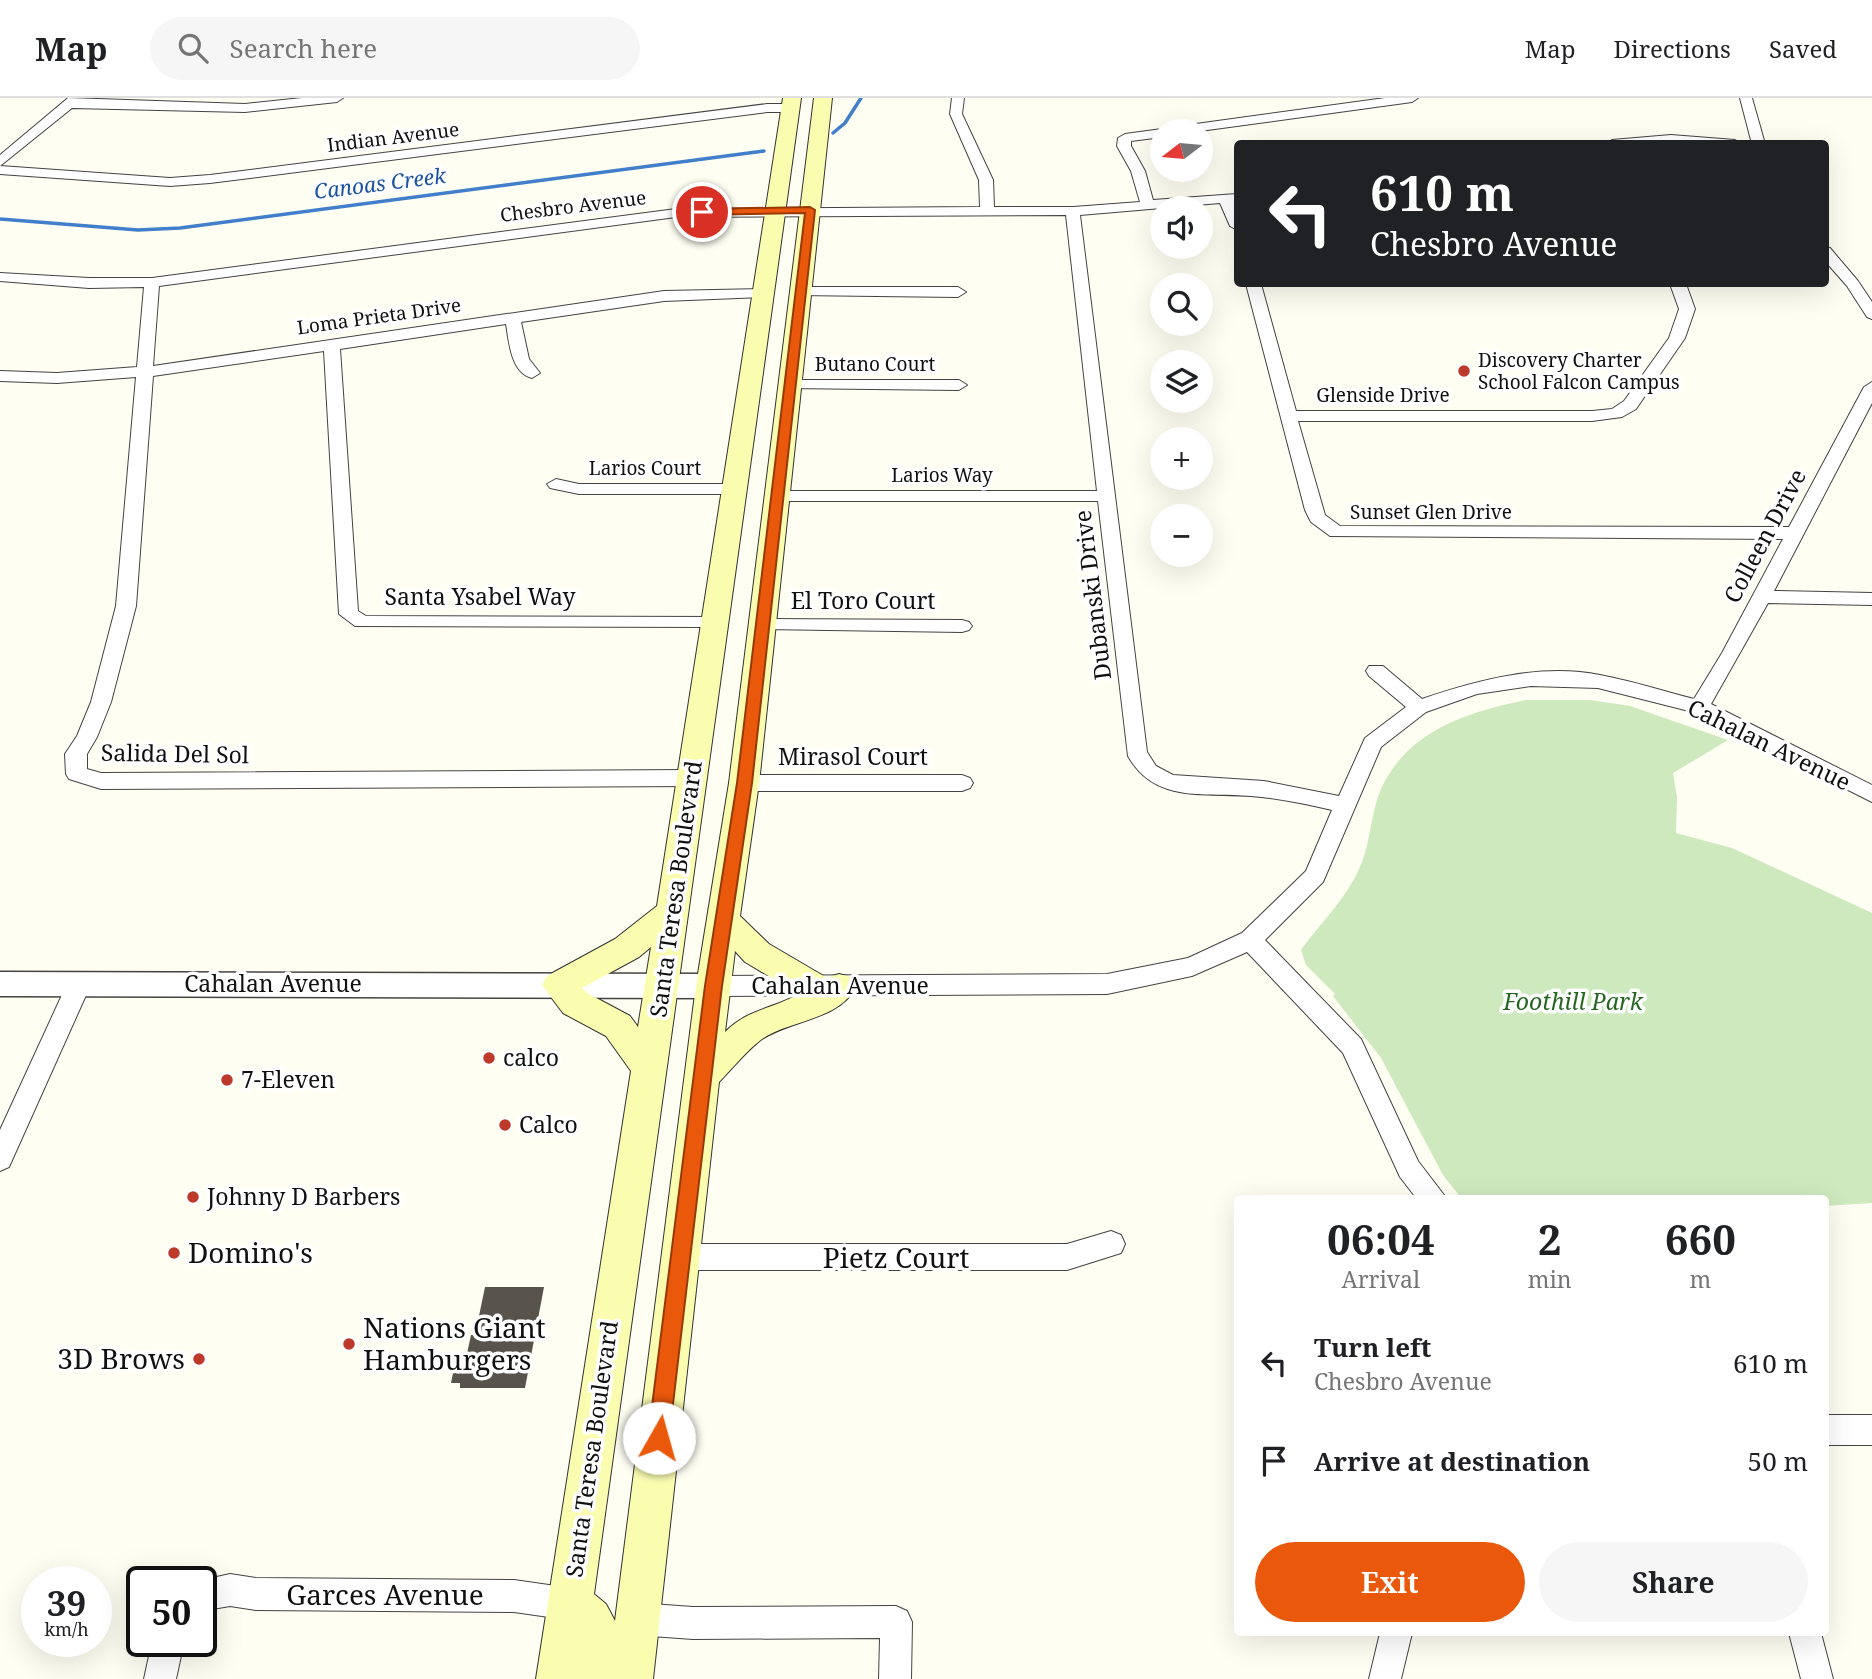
<!DOCTYPE html>
<html lang="en">
<head>
<meta charset="utf-8">
<style>
  body { margin:0; font-family:"Noto Serif",serif; background:#f6f6f6; color:#202124; height:100vh; display:flex; flex-direction:column; font-size:26px; white-space:nowrap }
  * { box-sizing:border-box; margin:0 }
  p { font-size:23px; color:#757577 }
  .icon { flex:none; width:38px; height:38px; fill:none; stroke:currentColor; stroke-width:2; stroke-linecap:round; stroke-linejoin:round }
  .map { position:relative; flex:1; overflow:hidden }
  .details { position:absolute; left:1234px; top:1097px; width:595px; height:441px; display:flex; flex-direction:column; background:#fff; border-radius:7px; box-shadow:0 7px 28px #0002 }
  .details>* { flex:none }
  .hud { position:absolute; left:1234px; top:42px; width:595px; height:147px; border-radius:7px; box-shadow:0 7px 28px #0002; background:#202124; color:#fff; overflow:hidden }
  .needle { width:46px; rotate:254deg }
  .tools { position:absolute; left:1150px; top:21px; display:grid; gap:14px }
  .tools a { display:grid; place-items:center; width:63px; height:63px; border-radius:50%; background:#fff; box-shadow:0 7px 28px #0002; font-size:35px }
  .speed { position:absolute; left:21px; top:1468px; display:flex; gap:14px; font-size:35px; font-weight:700; text-align:center }
  .speed>* { display:grid; place-content:center; width:91px; height:91px; border-radius:50%; background:#fff; box-shadow:0 7px 28px #0002; line-height:1 }
  .speed small { font-size:18px; font-weight:400 }
  .speed .limit { border:4px solid #111; border-radius:10px; background:#fff; color:#111 }
  .pin { position:absolute; display:grid; place-items:center; width:60px; height:60px; color:#fff; margin:-30px; border:4px solid #fff; border-radius:50%; box-shadow:0 2px 7px #0007 }
  .me { position:absolute; width:77px; margin:-38px; rotate:7deg; stroke-linejoin:round; filter:drop-shadow(0 0 5px #0008) }
  .turn { display:flex; align-items:center; gap:24px; height:147px; padding:0 21px; font-size:32px }
  .turn .icon { width:91px; height:91px; stroke-width:2.5 }
  .turn b { display:block; font-size:49px; line-height:60px }
  .eta { display:flex; justify-content:space-evenly; align-items:center; height:119px; text-align:center }
  .eta b { font-size:42px; font-weight:700; line-height:49px }
  .action { display:flex; gap:14px; margin-top:auto; padding:14px 21px }
  .action a { flex:1; height:80px; border-radius:42px; background:#ea580c; color:#fff; font-size:28px; font-weight:700; line-height:80px; text-align:center }
  .action a+a { background:#f6f6f6; color:#202124 }
  ul { padding:0; list-style:none }
  li { display:flex; align-items:center; gap:21px; height:98px; padding:0 21px }
  li div { flex:1 }
  li b { display:block; font-size:26px }
  li em { font-style:normal }
  header { display:flex; align-items:center; gap:42px; box-sizing:border-box; height:98px; padding:0 35px; background:#fff; border-bottom:2px solid #e0e0e0 }
  header strong { font-size:33px }
  nav { display:flex; gap:38px; margin-inline-start:auto; font-size:24px }
  .search { width:490px; height:63px; background:#f6f6f6; display:flex; align-items:center; gap:18px; box-sizing:border-box; padding:0 24px; border-radius:38px; color:#757577; font-size:26px }
  .map>svg:first-child { display:block }
  .green { fill:#cde9bd }
  .lines { fill:none; stroke-linecap:round; stroke-linejoin:round }
  .stream { stroke:#417fca; stroke-width:3.5 }
  .building { fill:#58534c }
  .minor-casing { stroke:#434343; stroke-width:2 }
  .tertiary-casing { stroke:#434343; stroke-width:3 }
  .secondary-casing { stroke:#323232; stroke-width:2 }
  .minor { fill:#fff; fill-rule:evenodd }
  .tertiary { fill:#fff; fill-rule:evenodd }
  .secondary { fill:#fafdb0; fill-rule:evenodd }
  .route { fill:#ea580c; stroke:#983908; stroke-width:2 }
  .poi-dot { fill:#bd392a; stroke:#fff; stroke-width:2.5 }
  .labels { text-anchor:middle; stroke-width:7; stroke-linejoin:round; paint-order:stroke }
  .far-street-label { font-size:19px; fill:#101010; stroke:#fff }
  .far-poi-label { font-size:19px; fill:#101010; stroke:#fff; text-anchor:start }
  .far-water-label { font-size:21px; font-style:italic; fill:#1b52a0; stroke:#fff }
  .street-label { font-size:23px; fill:#101010; stroke:#fff }
  .park-label { font-size:23px; font-style:italic; fill:#256721; stroke:#fff }
  .poi-label { font-size:23px; fill:#101010; stroke:#fff; text-anchor:start }
  .near-poi-label { font-size:28px; fill:#101010; stroke:#fff; text-anchor:start }
  .near-street-label { font-size:28px; fill:#101010; stroke:#fff }
</style>
</head>
<body>
<header>
<strong>Map</strong>
<div class="search"><svg class="icon" aria-label="search" viewBox="0 0 24 24"><circle cx="10" cy="10" r="6"/><path d="M15 15l6 6"/></svg>Search here</div>
<nav><a>Map</a><a>Directions</a><a>Saved</a></nav>
</header>
<div class="map">
<svg width="1872" height="1581" viewBox="0 0 1872 1581">
  <rect width="100%" height="100%" fill="#fffef3"/>
  <path class="green" d="M 1526,602 L 1590,602 L 1630,608 L 1728,642 L 1673,675 L 1677,699 L 1676,735 L 1732,750 L 1872,815 L 1872,1105 L 1825,1108 L 1825,1101 L 1462,1101 L 1443,1077 L 1381,960 L 1333,898 L 1335,896 L 1306,867 L 1301,852 C 1322,823 1349,798 1362,764 C 1371,741 1371,714 1381,691 C 1408,632 1468,614 1526,602 Z"/>
  <g class="lines">
    <g class="stream">
      <polyline points="833,35 845,25 861,0"/>
      <polyline points="0,121 138,132 180,130 764,53"/>
    </g>
  </g>
  <polygon class="building" points="485,1189 544,1189 525,1290 460,1290 460,1285 451,1285 455,1265 465,1265 471,1237 475,1237"/>
  <g class="lines">
    <defs>
      <g id="minor">
        <polygon points="68,0 245,6 302,0 343,0 337,4 245,14 72,10 0,68 170,80 210,77 767,6 791,6 797,10 791,14 767,14 210,85 170,88 0,76 0,57"/>
        <path d="M 952,0 L 964,0 L 962,16 L 993,82 L 994,109 L 1073,109 L 1140,104 L 1131,73 L 1117,48 L 1118,40 L 1125,36 L 1162,31 L 1167,33 L 1162,33 L 1162,39 L 1131,43 L 1131,48 L 1145,73 L 1153,102 L 1237,96 L 1237,104 L 1234,104 L 1237,108 L 1237,132 L 1230,128 L 1220,105 L 1080,117 L 1147,654 L 1156,668 L 1173,677 L 1264,683 L 1339,698 L 1365,640 L 1406,609 L 1369,578 L 1366,573 L 1369,568 L 1383,568 L 1422,601 C 1477,582 1542,565 1600,577 C 1632,583 1663,593 1694,601 L 1722,555 L 1783,441 L 1330,438 L 1311,424 L 1305,412 L 1246,186 L 1261,186 L 1296,313 L 1592,313 L 1612,311 L 1624,303 L 1669,240 L 1679,211 L 1670,186 L 1686,186 L 1695,211 L 1685,240 L 1636,311 L 1622,319 L 1592,323 L 1298,323 L 1325,417 L 1340,428 L 1789,429 L 1864,289 L 1872,284 L 1872,305 L 1774,493 L 1872,495 L 1872,507 L 1768,505 L 1711,606 L 1872,687 L 1872,704 L 1693,614 L 1598,590 L 1531,588 L 1477,596 L 1426,614 L 1381,649 L 1323,784 L 1265,842 L 1361,941 L 1418,1063 L 1447,1101 L 1417,1101 L 1400,1079 L 1343,955 L 1247,854 L 1192,878 L 1107,896 L 713,898 L 705,895 L 701,888 L 705,881 L 713,878 L 1107,876 L 1188,860 L 1242,835 L 1306,773 L 1332,712 C 1306,706 1279,700 1251,698 C 1205,694 1155,706 1128,658 L 1098,403 L 777,403 L 768,398 L 777,393 L 1097,393 L 1066,117 L 676,119 L 159,188 L 153,268 L 664,193 L 768,191 L 771,194 L 763,199 L 664,203 L 521,224 L 529,261 L 540,275 L 532,280 C 511,275 509,244 506,226 L 340,251 L 358,513 L 366,518 L 722,519 L 725,523 L 722,527 L 715,529 L 355,528 L 339,516 L 324,253 L 153,278 L 136,508 L 111,604 L 97,639 L 87,656 L 87,671 L 101,675 L 691,672 L 699,675 L 702,680 L 699,685 L 691,688 L 101,691 L 69,681 L 66,676 L 65,656 L 77,638 L 91,604 L 116,508 L 136,279 L 57,285 L 0,283 L 0,273 L 57,275 L 137,269 L 144,189 L 89,190 L 0,183 L 0,175 L 89,180 L 152,180 L 676,111 L 980,109 L 979,82 L 950,16 Z"/>
        <polygon points="1385,0 1418,0 1412,4 1200,33 1167,33 1174,29"/>
        <polygon points="1740,0 1752,0 1765,46 1752,46"/>
        <polygon points="1671,37 1735,42 1741,46 1606,46 1612,42"/>
        <polygon points="1825,149 1830,150 1858,183 1872,204 1872,221 1867,219 1847,188 1825,163"/>
        <polygon points="801,189 958,189 966,194 958,199 796,197 793,194"/>
        <polygon points="791,282 959,282 967,287 959,292 785,290 783,287 785,284"/>
        <polygon points="556,381 579,386 735,386 744,391 735,396 579,396 550,390 547,386"/>
        <polygon points="763,521 962,522 969,524 972,528 969,532 962,534 756,531 753,527 756,523"/>
        <polygon points="744,677 962,677 970,680 973,685 970,690 962,693 744,693 736,690 733,685 736,680"/>
        <polygon points="79,876 87,879 91,886 9,1069 0,1073 0,1032 67,886 71,879"/>
        <polygon points="1111,1133 1121,1137 1125,1146 1121,1155 1067,1172 680,1172 670,1168 666,1159 670,1150 680,1146 1067,1146"/>
        <rect x="1825" y="1317" width="47" height="30"/>
        <polygon points="230,1476 256,1480 514,1482 570,1490 581,1495 586,1506 581,1517 570,1522 514,1514 256,1512 230,1508 201,1513 201,1484 194,1484"/>
        <polygon points="637,1505 693,1509 896,1508 907,1513 912,1524 911,1581 879,1581 880,1540 693,1541 637,1537 626,1532 621,1521 626,1510"/>
        <polygon points="1380,1535 1412,1535 1401,1581 1369,1581"/>
        <polygon points="1789,1535 1821,1535 1833,1581 1801,1581"/>
        <polygon points="152,1544 184,1544 176,1581 144,1581"/>
      </g>
      <polygon id="tertiary" points="0,874 713,876 723,880 728,888 723,896 713,900 0,898"/>
      <path id="secondary" d="M 783,0 L 801,0 L 594,1496 L 606,1506 L 615,1523 L 696,888 L 729,685 L 814,0 L 832,0 L 759,685 L 740,818 L 769,846 L 827,880 L 839,876 L 851,879 L 856,889 C 839,922 790,922 762,941 C 746,953 733,970 719,984 L 653,1581 L 536,1581 L 631,973 L 606,938 L 563,915 L 542,887 L 547,878 L 615,841 L 657,808 ZM 651,849 L 638,929 L 630,918 L 587,895 L 582,890 L 639,859 ZM 735,853 L 745,864 L 799,896 C 772,911 748,911 725,934 Z"/>
    </defs>
    <use href="#minor" class="minor-casing"/>
    <use href="#tertiary" class="tertiary-casing"/>
    <use href="#secondary" class="secondary-casing"/>
    <use href="#minor" class="minor"/>
    <use href="#tertiary" class="tertiary"/>
    <use href="#secondary" class="secondary"/>
  </g>
  <polygon class="route" points="810,109 815,112 752,685 722,888 669,1340 666,1347 659,1350 651,1347 648,1340 705,888 737,685 805,115 702,117 697,114 702,111"/>
  <g class="poi-dot">
    <circle cx="1464" cy="273" r="7"/>
    <circle cx="489" cy="960" r="7"/>
    <circle cx="227" cy="982" r="7"/>
    <circle cx="505" cy="1027" r="7"/>
    <circle cx="193" cy="1099" r="7"/>
    <circle cx="174" cy="1155" r="7"/>
    <circle cx="349" cy="1246" r="7"/>
    <circle cx="199" cy="1261" r="7"/>
  </g>
  <g class="labels">
    <g class="far-street-label">
      <text transform="translate(393 39) rotate(-7)" y="7">Indian Avenue</text>
      <text transform="translate(573 108) rotate(-7)" y="7">Chesbro Avenue</text>
      <text transform="translate(379 218) rotate(-8)" y="7">Loma Prieta Drive</text>
      <text x="875" y="273">Butano Court</text>
      <text x="1383" y="304">Glenside Drive</text>
      <text x="645" y="377">Larios Court</text>
      <text x="942" y="384">Larios Way</text>
      <text x="1431" y="421">Sunset Glen Drive</text>
    </g>
    <g class="far-poi-label">
      <text x="1478" y="269">Discovery Charter<tspan x="1478" dy="22">School Falcon Campus</tspan></text>
    </g>
    <g class="far-water-label">
      <text transform="translate(380 86) rotate(-7)" y="7">Canoas Creek</text>
    </g>
    <g class="street-label">
      <text transform="translate(1765 438) rotate(-62)" y="8">Colleen Drive</text>
      <text transform="translate(1093 497) rotate(-97)" y="8">Dubanski Drive</text>
      <text x="480" y="507">Santa Ysabel Way</text>
      <text x="863" y="511">El Toro Court</text>
      <text transform="translate(1769 647) rotate(26)" y="8">Cahalan Avenue</text>
      <text transform="translate(175 656) rotate(1)" y="8">Salida Del Sol</text>
      <text x="853" y="667">Mirasol Court</text>
      <text transform="translate(676 791) rotate(-82)" y="8">Santa Teresa Boulevard</text>
      <text x="273" y="894">Cahalan Avenue</text>
      <text x="840" y="896">Cahalan Avenue</text>
      <text transform="translate(592 1351) rotate(-82)" y="8">Santa Teresa Boulevard</text>
    </g>
    <g class="park-label">
      <text x="1573" y="912">Foothill Park</text>
    </g>
    <g class="poi-label">
      <text x="503" y="968">calco</text>
      <text x="241" y="990">7-Eleven</text>
      <text x="519" y="1035">Calco</text>
      <text x="207" y="1107">Johnny D Barbers</text>
    </g>
    <g class="near-poi-label">
      <text x="188" y="1165">Domino's</text>
      <text x="363" y="1240">Nations Giant<tspan x="363" dy="32">Hamburgers</tspan></text>
      <text x="185" y="1271" text-anchor="end">3D Brows</text>
    </g>
    <g class="near-street-label">
      <text x="896" y="1170">Pietz Court</text>
      <text x="385" y="1507">Garces Avenue</text>
    </g>
  </g>
</svg>
<div class="tools">
<a><svg class="needle" viewBox="-14 -14 28 28"><path d="M0-13l5 13h-10z" fill="#e53935"/><path d="M0 13l5-13h-10z" fill="#757577"/></svg></a>
<a><svg class="icon" aria-label="sound" viewBox="0 0 24 24"><path d="M4 9h4l5-4v14l-5-4H4zM17 9q2 3 0 6"/></svg></a>
<a><svg class="icon" aria-label="search" viewBox="0 0 24 24"><circle cx="10" cy="10" r="6"/><path d="M15 15l6 6"/></svg></a>
<a><svg class="icon" aria-label="layers" viewBox="0 0 24 24"><path d="M12 4l9 5-9 5-9-5zM3 14l9 5 9-5"/></svg></a>
<a>+</a>
<a>−</a>
</div>
<div class="speed"><div>39<small>km/h</small></div><div class="limit">50</div></div>
<div class="pin" style="left:702px;top:114px;background:#d93025"><svg class="icon" aria-label="arrive" viewBox="0 0 24 24"><path d="M6 21V4h12l-3 4 3 4H6"/></svg></div>
<svg class="me" style="left:659px;top:1340px" viewBox="-20 -20 40 40"><circle r="19" fill="#fff"/><path d="M0-13L10 11 0 6-10 11z" fill="#ea580c"/></svg>
<div class="hud">
<div class="turn"><svg class="icon" aria-label="left" viewBox="0 0 24 24"><path d="M17 20v-9H6M10 6l-5 5 5 5"/></svg><div><b>610 m</b>Chesbro Avenue</div></div>
</div>
<section class="details">
<div class="eta">
<div><b>06:04</b><p>Arrival</p></div>
<div><b>2</b><p>min</p></div>
<div><b>660</b><p>m</p></div>
</div>
<ul>
<li><svg class="icon" aria-label="left" viewBox="0 0 24 24"><path d="M17 20v-9H6M10 6l-5 5 5 5"/></svg><div><b>Turn left</b><p>Chesbro Avenue</p></div><em>610 m</em></li>
<li><svg class="icon" aria-label="arrive" viewBox="0 0 24 24"><path d="M6 21V4h12l-3 4 3 4H6"/></svg><div><b>Arrive at destination</b></div><em>50 m</em></li>
</ul>
<div class="action"><a>Exit</a><a>Share</a></div>
</section>
</div>
</body>
</html>
